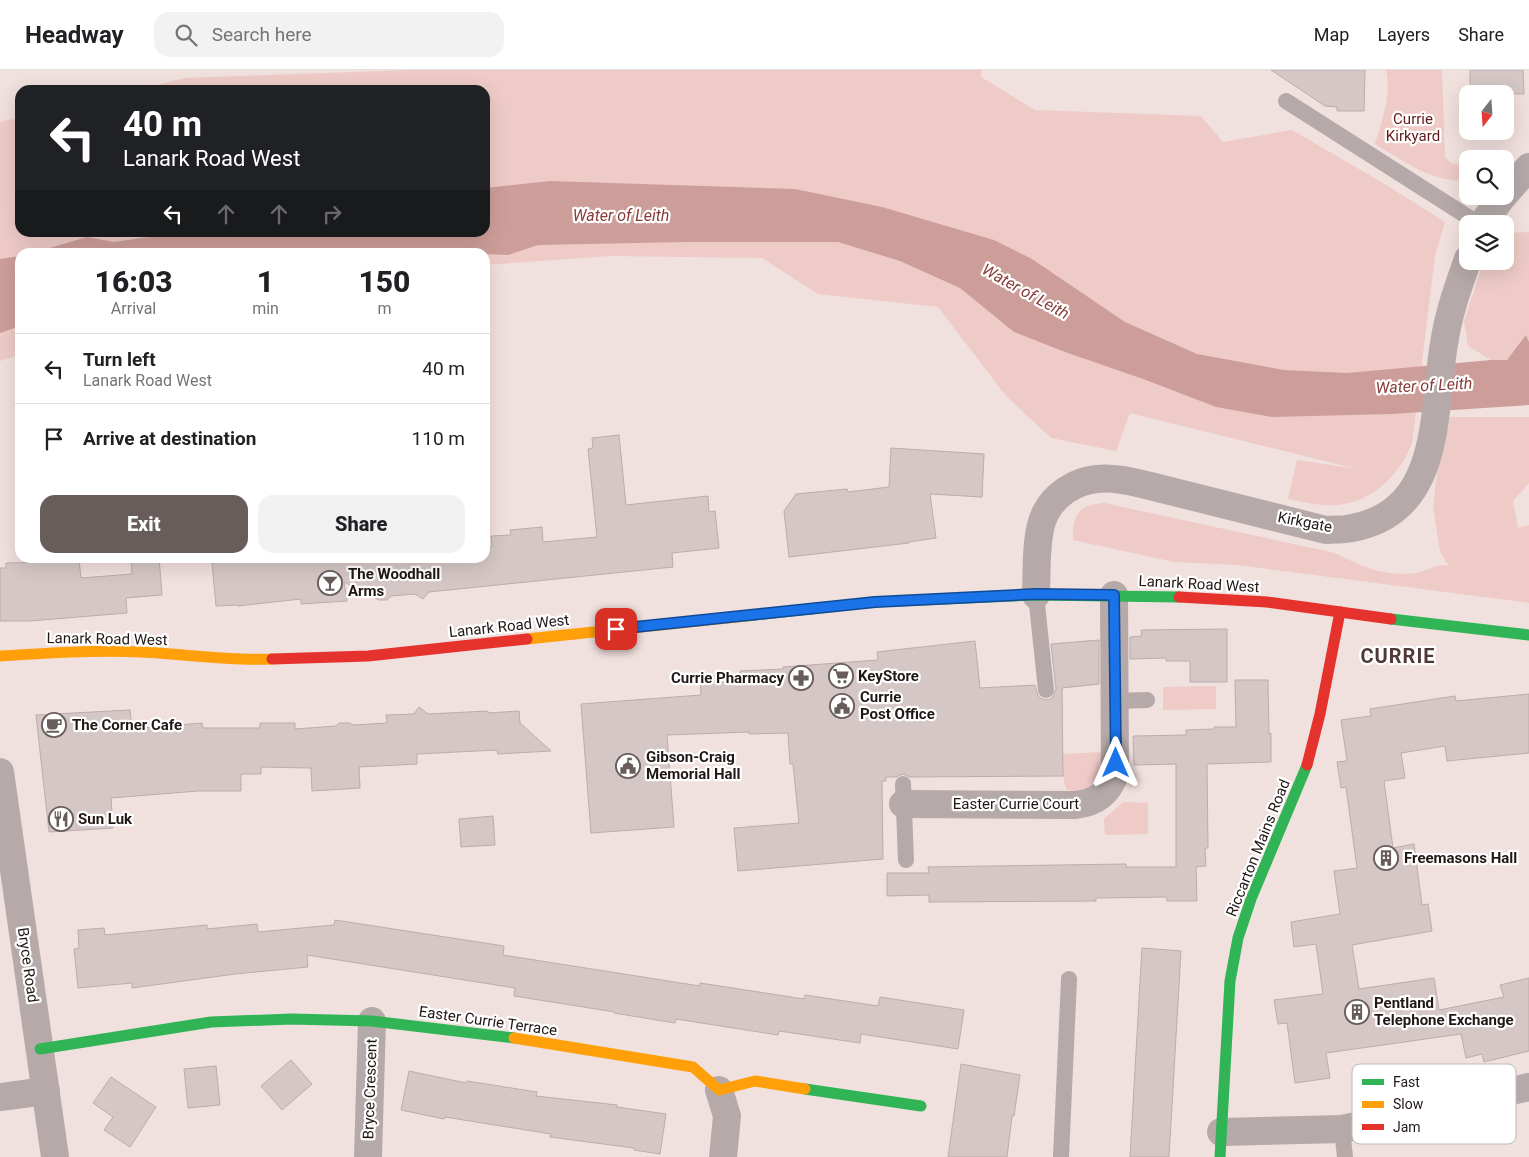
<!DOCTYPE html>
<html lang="en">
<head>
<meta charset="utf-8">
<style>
  body { margin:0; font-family:Roboto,sans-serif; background:#f2f2f2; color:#202124; height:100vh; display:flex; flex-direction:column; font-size:19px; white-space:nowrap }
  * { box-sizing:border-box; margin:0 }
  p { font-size:16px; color:#757577 }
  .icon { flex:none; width:28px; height:28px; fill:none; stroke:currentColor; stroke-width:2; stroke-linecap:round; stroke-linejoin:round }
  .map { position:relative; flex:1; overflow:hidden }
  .drawer { position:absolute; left:15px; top:178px; width:475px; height:315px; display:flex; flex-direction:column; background:#fff; border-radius:15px; box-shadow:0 5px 20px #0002 }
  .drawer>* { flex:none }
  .guide { position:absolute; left:15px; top:15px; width:475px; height:152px; border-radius:15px; box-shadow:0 5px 20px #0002; background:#202124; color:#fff; overflow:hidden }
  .needle { width:32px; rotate:197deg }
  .controls { position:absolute; left:1459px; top:15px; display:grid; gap:10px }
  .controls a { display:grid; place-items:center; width:55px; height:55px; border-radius:10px; background:#fff; box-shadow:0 5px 20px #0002; font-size:25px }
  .pin { position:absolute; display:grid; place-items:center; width:42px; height:42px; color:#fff; margin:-21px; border-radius:10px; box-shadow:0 2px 8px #0006 }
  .me { position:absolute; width:55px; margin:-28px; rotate:0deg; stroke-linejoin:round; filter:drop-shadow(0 0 4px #0008) }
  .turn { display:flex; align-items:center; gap:18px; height:105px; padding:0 25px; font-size:22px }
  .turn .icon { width:65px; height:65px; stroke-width:2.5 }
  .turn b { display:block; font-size:35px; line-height:42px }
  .lanes { display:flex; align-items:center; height:48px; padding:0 25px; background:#0003; justify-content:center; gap:25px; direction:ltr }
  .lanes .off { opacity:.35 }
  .eta { display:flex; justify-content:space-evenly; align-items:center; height:85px; text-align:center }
  .eta b { font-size:30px; font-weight:800; line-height:35px }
  .action { display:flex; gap:10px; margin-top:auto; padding:10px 25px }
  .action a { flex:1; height:58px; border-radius:15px; background:#695d5c; color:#fff; font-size:20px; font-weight:800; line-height:58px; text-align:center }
  .action a+a { background:#f2f2f2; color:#202124 }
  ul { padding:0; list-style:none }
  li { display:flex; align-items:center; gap:15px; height:70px; padding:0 25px; border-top:1px solid #e0e0e0 }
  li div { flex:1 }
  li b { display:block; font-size:19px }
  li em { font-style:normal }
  header { display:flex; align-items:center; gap:30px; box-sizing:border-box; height:70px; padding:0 25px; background:#fff; border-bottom:1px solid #e0e0e0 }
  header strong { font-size:24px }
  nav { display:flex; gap:28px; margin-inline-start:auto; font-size:18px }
  .search { width:350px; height:45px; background:#f2f2f2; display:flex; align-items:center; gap:12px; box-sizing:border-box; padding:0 18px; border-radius:15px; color:#757577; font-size:19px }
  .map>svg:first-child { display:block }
  .green { fill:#eecbc7 }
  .water { fill:#cd9e99 }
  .building { fill:#d5c7c6; stroke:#baadac }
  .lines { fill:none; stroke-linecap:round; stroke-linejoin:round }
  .lane { stroke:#b5aaa9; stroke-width:16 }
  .street { stroke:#b5aaa9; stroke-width:28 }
  .fast { stroke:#30b455; stroke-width:11 }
  .slow { stroke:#ff9f0a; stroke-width:11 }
  .jam { stroke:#e5322d; stroke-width:11 }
  .route-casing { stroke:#114b97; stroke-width:12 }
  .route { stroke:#1a73e8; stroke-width:9 }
  .labels { text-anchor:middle; stroke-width:4.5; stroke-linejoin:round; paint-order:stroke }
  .park-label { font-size:15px; fill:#64191a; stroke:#fff }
  .street-label { font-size:15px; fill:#211716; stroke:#fff }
  .poi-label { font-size:15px; font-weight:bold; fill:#211716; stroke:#fff; text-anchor:start }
  .water-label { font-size:16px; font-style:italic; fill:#873a37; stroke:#fff }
  .district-label { font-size:20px; font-weight:bold; letter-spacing:1px; fill:#4f3836; stroke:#fff }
  .key { fill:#fff; stroke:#bcb9b9; stroke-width:1 }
  .key-label { font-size:14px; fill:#211716 }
</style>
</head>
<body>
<header>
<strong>Headway</strong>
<div class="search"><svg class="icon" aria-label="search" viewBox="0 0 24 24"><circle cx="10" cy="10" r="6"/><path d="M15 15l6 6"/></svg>Search here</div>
<nav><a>Map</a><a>Layers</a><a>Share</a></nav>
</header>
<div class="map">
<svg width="1529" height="1087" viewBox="0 0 1529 1087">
  <rect width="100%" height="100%" fill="#f0e0de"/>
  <g class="green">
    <path d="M 409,0 L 981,0 L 981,7 L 1035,40 L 1201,46 L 1223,72 L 1292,60 L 1378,110 L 1445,152 L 1435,186 L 1412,373 C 1398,410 1364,439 1323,435 C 1311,434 1299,431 1288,429 L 1297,390 L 1357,399 L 1130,343 L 1116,381 L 1051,368 L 1006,326 L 938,237 L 818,224 L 762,188 L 610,186 L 485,195 L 485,182 L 20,182 L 20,285 L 0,291 L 0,52 L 20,47 L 20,162 L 485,162 L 485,20 L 136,20 L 185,8 Z"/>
    <path d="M 1386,0 L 1442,0 L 1445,87 L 1452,94 L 1467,93 L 1467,111 C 1429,111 1407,93 1375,74 C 1382,50 1392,25 1386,0 Z"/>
    <polygon points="1529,162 1529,272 1526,266 1507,290 1491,290 1468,276 1464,251 1484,191 1505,191 1505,163"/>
    <path d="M 1444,347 L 1529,347 L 1529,413 L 1513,431 L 1518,458 L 1529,455 L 1529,533 L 1238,495 L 1174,492 L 1073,470 C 1072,444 1079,435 1104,433 L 1335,483 C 1362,497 1385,507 1416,503 C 1428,501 1437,493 1449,496 L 1440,482 L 1433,436 Z"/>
    <polygon points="1216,616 1216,639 1163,640 1163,617"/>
    <path d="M 1102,682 C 1101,704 1093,730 1066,719 L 1063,706 L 1062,684 Z"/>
    <polygon points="1123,732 1148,733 1148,764 1105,765 1104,749"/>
  </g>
  <g class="water">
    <polygon points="550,111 795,119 882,137 994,170 1032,189 1125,252 1197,284 1284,300 1347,303 1491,290 1507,290 1526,265 1529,272 1529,335 1392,344 1272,347 1216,337 1146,310 1065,282 1014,262 960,218 900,191 838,172 686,172 538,175 508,185 485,184 485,182 36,182 87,167 114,172 175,163 485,162 485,118"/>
    <polygon points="20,186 20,256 0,263 0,189"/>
  </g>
  <g class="building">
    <polygon points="1271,0 1365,0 1364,41 1337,41 1337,37 1325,36"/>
    <polygon points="1470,0 1523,0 1524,24 1470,24"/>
    <polygon points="619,365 626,435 708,426 709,442 715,441 719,478 672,483 673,497 429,522 423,529 415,524 391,526 387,530 379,530 344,512 347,531 301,534 301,529 238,536 237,535 216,536 212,493 268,488 277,488 277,490 297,488 296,488 485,488 485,478 492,477 491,466 511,465 510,460 542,457 543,472 597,467 588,379 593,378 592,368"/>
    <polygon points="891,378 984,384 982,427 930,424 936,468 909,472 909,473 789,487 784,441 796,424 847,419 848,422 889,417"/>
    <polygon points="131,488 159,488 162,525 126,528 127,543 30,551 0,551 0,498 6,498 6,493 53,492 53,491 79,490 81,508 132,504"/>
    <polygon points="1227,559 1227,612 1190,612 1190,591 1166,591 1166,588 1130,589 1130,567 1142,566 1141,560"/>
    <polygon points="1099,570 1099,614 1062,618 1063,706 910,707 903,704 896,707 886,707 886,711 882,711 883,789 738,801 734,758 799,753 793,694 790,694 788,663 749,664 749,662 667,665 674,757 591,763 581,634 701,625 700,606 741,605 740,601 783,599 783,597 878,590 877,582 975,571 980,618 1035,615 1038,626 1042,629 1048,630 1052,628 1056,619 1051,574"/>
    <polygon points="1235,610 1268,610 1269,664 1271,663 1271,692 1207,694 1208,778 1205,778 1206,796 1196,797 1197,831 1167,831 1167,827 1096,828 1096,831 929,832 929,825 887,826 887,803 929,803 928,797 1126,794 1126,797 1176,797 1176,694 1134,695 1133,666 1186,665 1186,660 1214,659 1214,657 1236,657"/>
    <polygon points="1529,624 1529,683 1447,691 1445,676 1401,683 1405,708 1384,711 1393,778 1414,774 1422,835 1428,834 1432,861 1352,875 1359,919 1434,908 1439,940 1504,927 1500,915 1529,908 1529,981 1484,992 1482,984 1466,988 1461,964 1326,983 1330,1008 1295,1013 1287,953 1278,954 1274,930 1323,924 1316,874 1294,877 1291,852 1340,844 1334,801 1357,798 1346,717 1341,718 1337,692 1347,691 1341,650 1371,646 1370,639 1455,626 1456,631"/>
    <polygon points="419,637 428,644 488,641 488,643 519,641 520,653 551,681 498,684 497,680 417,684 417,694 359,697 360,718 312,721 311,698 261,697 261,704 241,704 241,721 198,721 111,728 113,758 49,762 36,645 130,640 132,659 202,653 203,658 260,658 260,653 295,653 295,659 336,656 339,653 350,653 353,655 387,653 386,645 414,644"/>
    <polygon points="493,746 495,775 461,777 459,749"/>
    <polygon points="335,850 504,876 503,885 700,916 700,913 804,929 805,925 878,936 880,927 964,940 958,979 861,964 860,973 779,961 778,965 676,949 675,953 614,943 615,942 514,926 515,918 307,885 308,897 235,904 132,918 132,913 78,918 74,879 79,878 78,860 104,858 105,865 207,855 207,859 257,854 258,862 334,855"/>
    <polygon points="1142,878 1181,881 1169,1087 1130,1087"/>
    <polygon points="291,990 312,1014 282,1040 261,1016"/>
    <polygon points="961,994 1020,1005 1014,1046 1012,1046 1007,1087 948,1087"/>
    <polygon points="216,996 220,1035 188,1038 184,999"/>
    <polygon points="409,1001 466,1013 467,1011 537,1022 536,1026 617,1035 617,1037 666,1044 660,1084 634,1080 634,1078 550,1067 551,1064 445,1047 444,1049 401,1040"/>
    <polygon points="111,1007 156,1037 130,1077 104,1060 113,1047 93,1033"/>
  </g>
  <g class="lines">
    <g class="lane">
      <polyline points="1286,31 1479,154"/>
      <polyline points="1036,525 1046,620"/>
      <polyline points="1115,631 1147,630"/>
      <polyline points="903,714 906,790"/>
      <polyline points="1342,1059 1345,1087"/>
      <polyline points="1061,1087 1069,909"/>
    </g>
    <g class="street">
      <polyline points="1505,124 1529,97"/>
      <polyline points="1482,154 1503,126"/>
      <path d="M 1036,525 C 1037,502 1035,464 1045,444 C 1054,425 1075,411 1097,409 C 1114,407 1133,412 1150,416 L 1326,460 C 1335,459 1344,460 1352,458 C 1443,441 1432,343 1444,274 C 1448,245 1458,217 1468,189"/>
      <polyline points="0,702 55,1087"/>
      <path d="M 903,734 L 1075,735 C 1096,733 1108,724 1115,704 L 1114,525"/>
      <polyline points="719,1020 727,1046 723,1087"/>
      <polyline points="0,1027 46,1021"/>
      <polyline points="1221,1062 1342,1059 1440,1038 1529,1017"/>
      <polyline points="368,1087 372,951"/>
    </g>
    <g class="fast">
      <polyline points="746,546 875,532 1036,525 1179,527"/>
      <polyline points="1391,549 1529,565"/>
      <polyline points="40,979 211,952 291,949 372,951 514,968"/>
      <polyline points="805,1019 921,1036"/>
      <polyline points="1220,1087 1230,911 1238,868 1251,829 1307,695"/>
    </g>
    <g class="slow">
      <polyline points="527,569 746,546"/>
      <path d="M 0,586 C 47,583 94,580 142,582 C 185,584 229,591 272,589"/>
      <polyline points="514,968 693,997 719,1020 755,1011 805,1019"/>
    </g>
    <g class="jam">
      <polyline points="1179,527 1267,532 1391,549"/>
      <polyline points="272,589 368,586 527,569"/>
      <polyline points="1307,695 1320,644 1340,542"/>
    </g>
  </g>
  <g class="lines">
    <defs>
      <polyline id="route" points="616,559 875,532 1036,524 1114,525 1116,693"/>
    </defs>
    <use href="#route" class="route-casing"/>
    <use href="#route" class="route"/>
  </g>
  <defs>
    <symbol id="bar-ring" viewBox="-11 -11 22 22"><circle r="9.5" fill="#fff" stroke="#695d5c" stroke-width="1.5"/><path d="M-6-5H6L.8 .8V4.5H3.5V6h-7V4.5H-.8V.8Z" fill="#695d5c"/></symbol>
    <symbol id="supermarket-ring" viewBox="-11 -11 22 22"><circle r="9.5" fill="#fff" stroke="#695d5c" stroke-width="1.5"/><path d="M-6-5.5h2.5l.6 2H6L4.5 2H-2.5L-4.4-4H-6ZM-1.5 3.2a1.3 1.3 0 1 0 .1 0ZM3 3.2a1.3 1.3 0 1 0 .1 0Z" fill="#695d5c"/></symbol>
    <symbol id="pharmacy-ring" viewBox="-11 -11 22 22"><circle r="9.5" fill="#fff" stroke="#695d5c" stroke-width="1.5"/><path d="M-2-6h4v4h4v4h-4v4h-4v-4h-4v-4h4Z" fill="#695d5c"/></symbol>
    <symbol id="civic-ring" viewBox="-11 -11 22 22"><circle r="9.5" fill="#fff" stroke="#695d5c" stroke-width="1.5"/><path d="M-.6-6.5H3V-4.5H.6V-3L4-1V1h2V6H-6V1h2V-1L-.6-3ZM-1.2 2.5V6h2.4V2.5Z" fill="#695d5c"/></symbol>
    <symbol id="cafe-ring" viewBox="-11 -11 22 22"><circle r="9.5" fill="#fff" stroke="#695d5c" stroke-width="1.5"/><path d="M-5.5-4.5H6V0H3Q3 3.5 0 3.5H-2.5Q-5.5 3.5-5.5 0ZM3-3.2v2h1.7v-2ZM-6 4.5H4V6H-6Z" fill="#695d5c"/></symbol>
    <symbol id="restaurant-ring" viewBox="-11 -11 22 22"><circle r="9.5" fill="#fff" stroke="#695d5c" stroke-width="1.5"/><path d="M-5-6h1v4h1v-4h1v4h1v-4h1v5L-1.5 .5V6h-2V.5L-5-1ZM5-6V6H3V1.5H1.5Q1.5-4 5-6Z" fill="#695d5c"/></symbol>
    <symbol id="building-ring" viewBox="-11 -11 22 22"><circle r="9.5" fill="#fff" stroke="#695d5c" stroke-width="1.5"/><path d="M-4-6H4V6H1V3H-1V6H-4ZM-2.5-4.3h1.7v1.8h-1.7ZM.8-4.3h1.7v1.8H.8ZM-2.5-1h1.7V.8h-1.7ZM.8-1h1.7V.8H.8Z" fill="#695d5c"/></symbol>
  </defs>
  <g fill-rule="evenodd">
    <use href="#bar-ring" x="316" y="499" width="28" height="28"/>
    <use href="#supermarket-ring" x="827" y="592" width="28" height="28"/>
    <use href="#pharmacy-ring" x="787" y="594" width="28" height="28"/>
    <use href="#civic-ring" x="828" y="622" width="28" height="28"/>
    <use href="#cafe-ring" x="40" y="641" width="28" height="28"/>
    <use href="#civic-ring" x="614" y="682" width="28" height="28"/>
    <use href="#restaurant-ring" x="47" y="735" width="28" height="28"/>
    <use href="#building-ring" x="1372" y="774" width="28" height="28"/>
    <use href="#building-ring" x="1343" y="928" width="28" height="28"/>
  </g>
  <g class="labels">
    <g class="park-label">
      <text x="1413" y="54">Currie<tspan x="1413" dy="17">Kirkyard</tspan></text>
    </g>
    <g class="street-label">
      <text transform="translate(1305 452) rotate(11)" y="5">Kirkgate</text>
      <text transform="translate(1199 514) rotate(3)" y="5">Lanark Road West</text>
      <text transform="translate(509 556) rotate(-6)" y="5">Lanark Road West</text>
      <text transform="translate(107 569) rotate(1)" y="5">Lanark Road West</text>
      <text x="1016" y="739">Easter Currie Court</text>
      <text transform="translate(1258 778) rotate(-68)" y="5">Riccarton Mains Road</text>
      <text transform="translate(28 895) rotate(82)" y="5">Bryce Road</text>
      <text transform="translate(488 951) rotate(8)" y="5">Easter Currie Terrace</text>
      <text transform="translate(370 1019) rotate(-88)" y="5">Bryce Crescent</text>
    </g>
    <g class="poi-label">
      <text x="348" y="509">The Woodhall<tspan x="348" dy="17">Arms</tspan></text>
      <text x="858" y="611">KeyStore</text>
      <text x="784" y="613" text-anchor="end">Currie Pharmacy</text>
      <text x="860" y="632">Currie<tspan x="860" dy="17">Post Office</tspan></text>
      <text x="72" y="660">The Corner Cafe</text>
      <text x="646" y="692">Gibson-Craig<tspan x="646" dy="17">Memorial Hall</tspan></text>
      <text x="78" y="754">Sun Luk</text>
      <text x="1404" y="793">Freemasons Hall</text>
      <text x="1374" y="938">Pentland<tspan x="1374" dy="17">Telephone Exchange</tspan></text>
    </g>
    <g class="water-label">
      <text x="621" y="151">Water of Leith</text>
      <text transform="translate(1026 221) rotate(29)" y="6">Water of Leith</text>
      <text transform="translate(1424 315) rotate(-3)" y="6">Water of Leith</text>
    </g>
    <g class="district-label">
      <text x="1398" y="593">CURRIE</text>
    </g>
  </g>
  <rect x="1352" y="994" width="164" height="80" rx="8" class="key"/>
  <rect x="1362" y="1009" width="22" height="6" fill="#30b455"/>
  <rect x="1362" y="1031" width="22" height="7" fill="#ff9f0a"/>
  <rect x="1362" y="1054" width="22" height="6" fill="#e5322d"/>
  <g class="key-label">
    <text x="1393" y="1017">Fast</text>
    <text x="1393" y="1039">Slow</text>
    <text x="1393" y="1062">Jam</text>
  </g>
</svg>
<div class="controls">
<a><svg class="needle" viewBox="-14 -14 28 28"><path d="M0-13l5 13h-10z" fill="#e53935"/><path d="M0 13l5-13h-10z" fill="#757577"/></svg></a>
<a><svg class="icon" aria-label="search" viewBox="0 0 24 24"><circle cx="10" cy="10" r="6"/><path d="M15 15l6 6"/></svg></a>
<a><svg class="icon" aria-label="layers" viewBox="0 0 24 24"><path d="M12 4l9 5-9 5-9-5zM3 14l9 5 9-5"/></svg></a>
</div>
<div class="pin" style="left:616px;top:559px;background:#d93025"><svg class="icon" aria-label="arrive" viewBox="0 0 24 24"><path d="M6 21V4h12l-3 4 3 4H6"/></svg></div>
<svg class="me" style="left:1116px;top:693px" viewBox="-20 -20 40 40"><path d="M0-17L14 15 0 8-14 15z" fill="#1a73e8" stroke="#fff" stroke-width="4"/></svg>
<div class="guide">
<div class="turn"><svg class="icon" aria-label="left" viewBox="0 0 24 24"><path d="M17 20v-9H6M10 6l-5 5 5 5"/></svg><div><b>40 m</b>Lanark Road West</div></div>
<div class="lanes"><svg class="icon" aria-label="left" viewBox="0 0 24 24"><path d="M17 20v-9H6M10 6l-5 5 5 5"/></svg><svg class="icon off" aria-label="ahead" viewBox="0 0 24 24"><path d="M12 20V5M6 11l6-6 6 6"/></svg><svg class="icon off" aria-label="ahead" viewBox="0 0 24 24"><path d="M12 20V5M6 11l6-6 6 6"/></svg><svg class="icon off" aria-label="right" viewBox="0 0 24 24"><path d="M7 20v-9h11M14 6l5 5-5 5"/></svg></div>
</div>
<section class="drawer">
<div class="eta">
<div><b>16:03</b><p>Arrival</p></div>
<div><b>1</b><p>min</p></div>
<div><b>150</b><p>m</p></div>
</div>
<ul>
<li><svg class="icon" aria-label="left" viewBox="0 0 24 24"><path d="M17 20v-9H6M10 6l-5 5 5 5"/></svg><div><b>Turn left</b><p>Lanark Road West</p></div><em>40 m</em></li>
<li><svg class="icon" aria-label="arrive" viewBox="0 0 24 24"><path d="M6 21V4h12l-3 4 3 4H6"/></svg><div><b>Arrive at destination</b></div><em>110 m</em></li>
</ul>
<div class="action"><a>Exit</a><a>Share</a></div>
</section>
</div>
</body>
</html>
